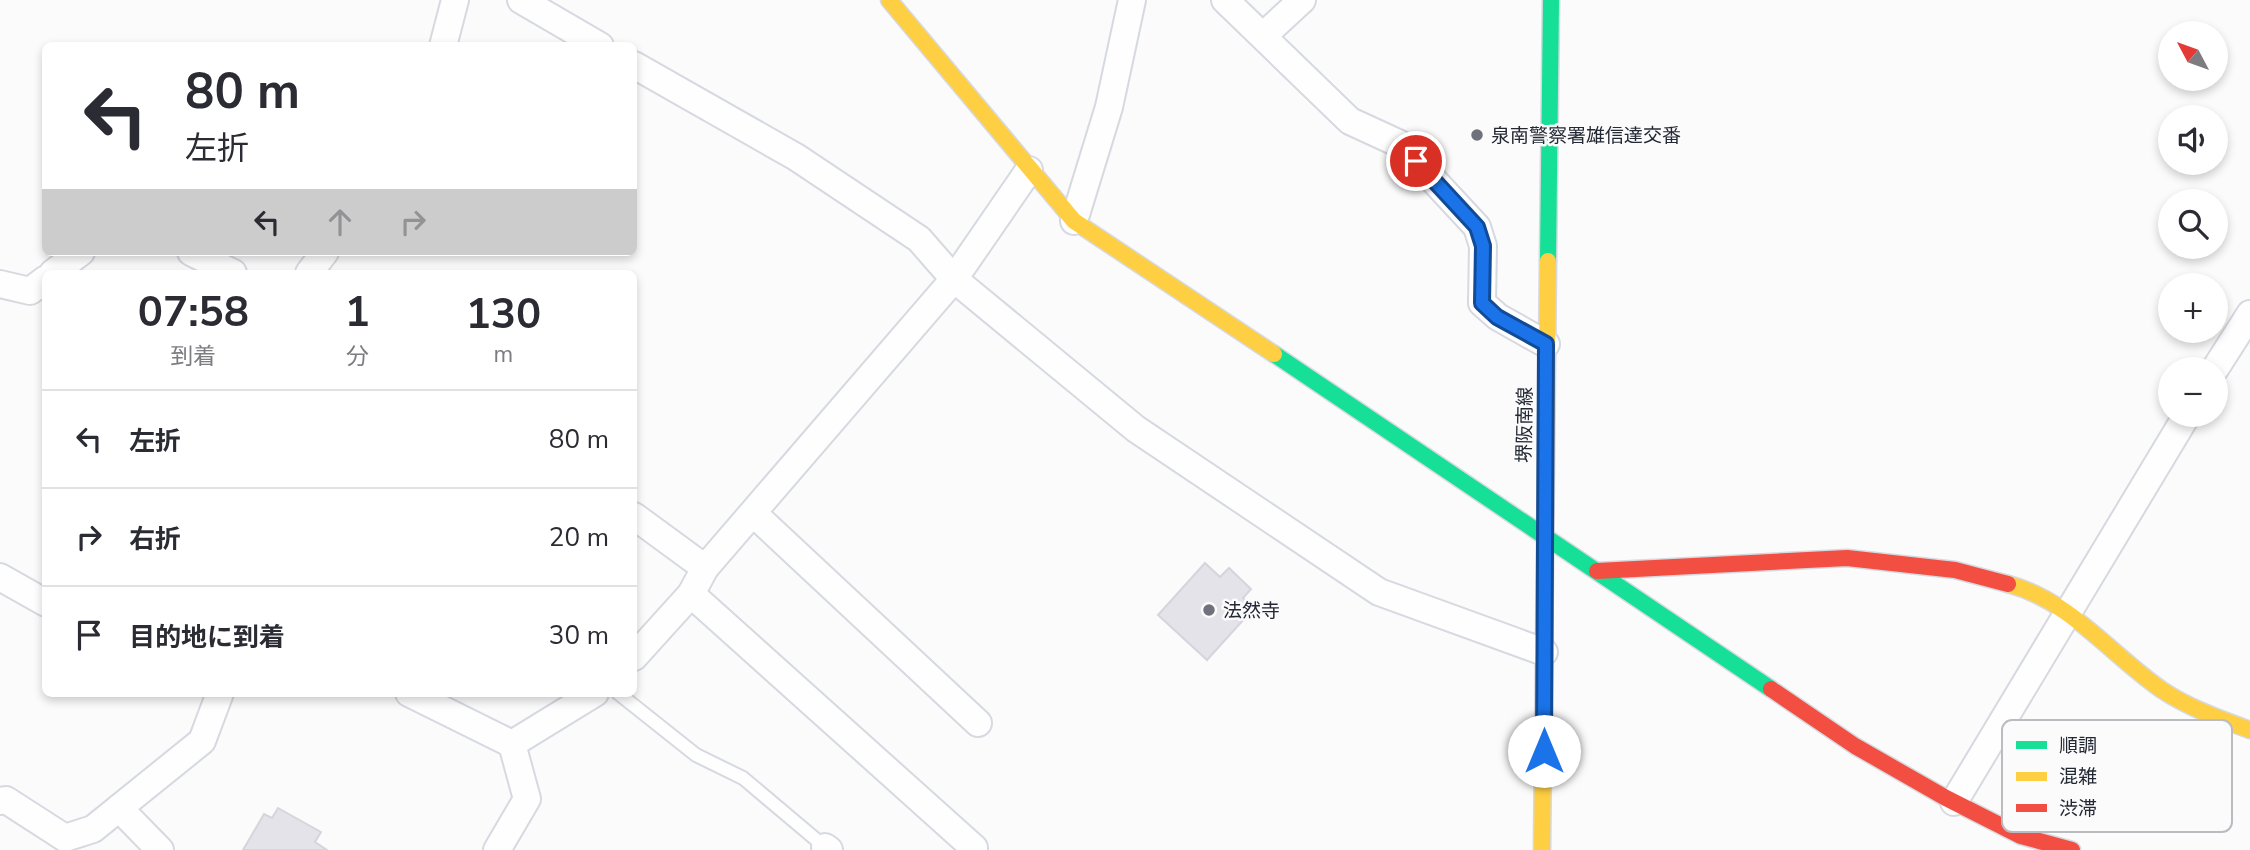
<!DOCTYPE html>
<html lang="ja">
<head>
<meta charset="utf-8">
<style>
  body { margin:0; font-family:"Nunito Sans","Noto Sans JP",sans-serif; background:#f7f7f7; color:#2b2b33; height:100vh; display:flex; flex-direction:column; font-size:26px; white-space:nowrap }
  * { box-sizing:border-box; margin:0 }
  p { font-size:23px; color:#7c7c81 }
  .icon { flex:none; width:38px; height:38px; fill:none; stroke:currentColor; stroke-width:2; stroke-linecap:round; stroke-linejoin:round }
  .map { position:relative; flex:1; overflow:hidden }
  .sheet { position:absolute; left:42px; top:270px; width:595px; height:427px; display:flex; flex-direction:column; background:#fff; border-radius:10px; box-shadow:0 4px 10px #0003 }
  .sheet>* { flex:none }
  .banner { position:absolute; left:42px; top:42px; width:595px; height:214px; border-radius:10px; box-shadow:0 4px 10px #0003; background:#fff; color:#2b2b33; overflow:hidden }
  .needle { width:46px; rotate:311deg }
  .buttons { position:absolute; left:2158px; top:21px; display:grid; gap:14px }
  .buttons a { display:grid; place-items:center; width:70px; height:70px; border-radius:50%; background:#fff; box-shadow:0 4px 10px #0003; font-size:35px }
  .pin { position:absolute; display:grid; place-items:center; width:60px; height:60px; color:#fff; margin:-30px; border:4px solid #fff; border-radius:50%; box-shadow:0 2px 7px #0007 }
  .me { position:absolute; width:77px; margin:-38px; rotate:0deg; stroke-linejoin:round; filter:drop-shadow(0 0 5px #0008) }
  .turn { display:flex; align-items:center; gap:24px; height:147px; padding:0 28px; font-size:32px }
  .turn .icon { width:91px; height:91px; stroke-width:2.5 }
  .turn b { display:block; font-size:49px; line-height:60px }
  .lanes { display:flex; align-items:center; height:66px; padding:0 28px; background:#0003; justify-content:center; gap:35px; direction:ltr }
  .lanes .off { opacity:.35 }
  .eta { display:flex; justify-content:space-evenly; align-items:center; height:119px; text-align:center }
  .eta b { font-size:42px; font-weight:700; line-height:49px }
  ul { padding:0; list-style:none }
  li { display:flex; align-items:center; gap:21px; height:98px; padding:0 28px; border-top:2px solid #e1e1e2 }
  li div { flex:1 }
  li b { display:block; font-size:26px }
  li em { font-style:normal }
  .map>svg:first-child { display:block }
  .building { fill:#e4e3ea; stroke:#d6d4dc; stroke-width:2 }
  .lines { fill:none; stroke-linecap:round; stroke-linejoin:round }
  .lane-casing { stroke:#d6d9e0; stroke-width:16 }
  .street-casing { stroke:#d6d9e0; stroke-width:30 }
  .fast-casing { stroke:#d6d9e0; stroke-width:19 }
  .slow-casing { stroke:#d6d9e0; stroke-width:19 }
  .jam-casing { stroke:#d6d9e0; stroke-width:19 }
  .lane { stroke:#fefefe; stroke-width:12 }
  .street { stroke:#fefefe; stroke-width:26 }
  .fast { stroke:#16e098; stroke-width:16 }
  .slow { stroke:#ffcf43; stroke-width:16 }
  .jam { stroke:#f24e42; stroke-width:16 }
  .route-casing { stroke:#114b97; stroke-width:18 }
  .route { stroke:#1a73e8; stroke-width:12 }
  .poi-dot { fill:#6f727a; stroke:#fbfbfb; stroke-width:2.5 }
  .labels { text-anchor:middle; stroke-width:5; stroke-linejoin:round; paint-order:stroke }
  .poi-label { font-size:19px; fill:#232835; stroke:#fbfbfb; text-anchor:start }
  .street-label { font-size:19px; fill:#232835; stroke:#fbfbfb }
  .key { fill:#fbfbfb; stroke:#babcc0; stroke-width:2 }
  .key-label { font-size:19px; fill:#232835 }
</style>
</head>
<body>
<div class="map">
<svg width="2250" height="850" viewBox="0 0 2250 850">
  <rect width="100%" height="100%" fill="#fbfbfb"/>
  <g class="building">
    <polygon points="1205,563 1220,577 1229,568 1251,589 1243,598 1254,608 1207,660 1158,615"/>
    <polygon points="278,808 321,832 315,842 327,850 243,850 264,814 272,818"/>
  </g>
  <g class="lines">
    <defs>
      <polyline id="lane" points="618,693 696,755 743,778 825,847"/>
      <g id="street">
        <polyline points="521,0 600,46"/>
        <polyline points="1225,0 1350,121 1400,144 1477,227 1483,246 1482,303 1498,317 1546,344"/>
        <polyline points="1263,36 1302,0"/>
        <polyline points="443,46 455,0"/>
        <polyline points="634,65 796,157 919,239 954,279 1136,429 1379,592 1544,652"/>
        <polyline points="1074,221 1109,107 1132,0"/>
        <polyline points="191,252 233,273"/>
        <polyline points="53,273 81,252"/>
        <polyline points="309,273 325,252"/>
        <polyline points="0,284 30,291 46,279"/>
        <polyline points="2215,369 2250,314"/>
        <polyline points="753,513 978,723"/>
        <polyline points="634,516 705,568"/>
        <polyline points="0,577 46,603"/>
        <polyline points="691,594 974,848"/>
        <polyline points="634,657 691,594 705,568 954,279 1029,170"/>
        <polyline points="409,693 512,744 527,799 497,850"/>
        <polyline points="512,744 595,693"/>
        <polyline points="0,801 6,800 65,838 93,829 202,741 220,693"/>
        <polyline points="1954,802 2187,415"/>
        <polyline points="119,808 160,850"/>
        <polyline points="825,847 829,850"/>
      </g>
      <g id="fast">
        <polyline points="1548,261 1551,0"/>
        <polyline points="1274,354 1771,689"/>
      </g>
      <g id="slow">
        <polyline points="889,0 1074,221 1274,354"/>
        <path d="M 2008,584 C 2070,600 2111,655 2162,690 C 2189,708 2220,719 2250,730"/>
        <polyline points="1542,850 1548,261"/>
      </g>
      <g id="jam">
        <polyline points="1597,571 1847,558 1955,570 2008,584"/>
        <polyline points="1771,689 1855,746 1946,798 2021,836 2072,850"/>
      </g>
    </defs>
    <use href="#lane" class="lane-casing"/>
    <use href="#street" class="street-casing"/>
    <use href="#fast" class="fast-casing"/>
    <use href="#slow" class="slow-casing"/>
    <use href="#jam" class="jam-casing"/>
    <use href="#lane" class="lane"/>
    <use href="#street" class="street"/>
    <use href="#fast" class="fast"/>
    <use href="#slow" class="slow"/>
    <use href="#jam" class="jam"/>
  </g>
  <g class="lines">
    <defs>
      <polyline id="route" points="1416,161 1477,227 1483,246 1482,303 1497,317 1546,344 1544,751"/>
    </defs>
    <use href="#route" class="route-casing"/>
    <use href="#route" class="route"/>
  </g>
  <g class="poi-dot">
    <circle cx="1477" cy="135" r="7"/>
    <circle cx="1209" cy="610" r="7"/>
  </g>
  <g class="labels">
    <g class="poi-label">
      <text x="1491" y="142">泉南警察署雄信達交番</text>
      <text x="1223" y="617">法然寺</text>
    </g>
    <g class="street-label">
      <text transform="translate(1524 425) rotate(-89)" y="7">堺阪南線</text>
    </g>
  </g>
  <rect x="2002" y="720" width="230" height="112" rx="10" class="key"/>
  <rect x="2016" y="741" width="31" height="8" fill="#16e098"/>
  <rect x="2016" y="772" width="31" height="9" fill="#ffcf43"/>
  <rect x="2016" y="804" width="31" height="8" fill="#f24e42"/>
  <g class="key-label">
    <text x="2059" y="752">順調</text>
    <text x="2059" y="783">混雑</text>
    <text x="2059" y="815">渋滞</text>
  </g>
</svg>
<div class="buttons">
<a><svg class="needle" viewBox="-14 -14 28 28"><path d="M0-13l5 13h-10z" fill="#e53935"/><path d="M0 13l5-13h-10z" fill="#7c7c81"/></svg></a>
<a><svg class="icon" aria-label="sound" viewBox="0 0 24 24"><path d="M4 9h4l5-4v14l-5-4H4zM17 9q2 3 0 6"/></svg></a>
<a><svg class="icon" aria-label="search" viewBox="0 0 24 24"><circle cx="10" cy="10" r="6"/><path d="M15 15l6 6"/></svg></a>
<a>+</a>
<a>−</a>
</div>
<div class="pin" style="left:1416px;top:161px;background:#d93025"><svg class="icon" aria-label="arrive" viewBox="0 0 24 24"><path d="M6 21V4h12l-3 4 3 4H6"/></svg></div>
<svg class="me" style="left:1544px;top:751px" viewBox="-20 -20 40 40"><circle r="19" fill="#fff"/><path d="M0-13L10 11 0 6-10 11z" fill="#1a73e8"/></svg>
<div class="banner">
<div class="turn"><svg class="icon" aria-label="left" viewBox="0 0 24 24"><path d="M17 20v-9H6M10 6l-5 5 5 5"/></svg><div><b>80 m</b>左折</div></div>
<div class="lanes"><svg class="icon" aria-label="left" viewBox="0 0 24 24"><path d="M17 20v-9H6M10 6l-5 5 5 5"/></svg><svg class="icon off" aria-label="ahead" viewBox="0 0 24 24"><path d="M12 20V5M6 11l6-6 6 6"/></svg><svg class="icon off" aria-label="right" viewBox="0 0 24 24"><path d="M7 20v-9h11M14 6l5 5-5 5"/></svg></div>
</div>
<section class="sheet">
<div class="eta">
<div><b>07:58</b><p>到着</p></div>
<div><b>1</b><p>分</p></div>
<div><b>130</b><p>m</p></div>
</div>
<ul>
<li><svg class="icon" aria-label="left" viewBox="0 0 24 24"><path d="M17 20v-9H6M10 6l-5 5 5 5"/></svg><div><b>左折</b></div><em>80 m</em></li>
<li><svg class="icon" aria-label="right" viewBox="0 0 24 24"><path d="M7 20v-9h11M14 6l5 5-5 5"/></svg><div><b>右折</b></div><em>20 m</em></li>
<li><svg class="icon" aria-label="arrive" viewBox="0 0 24 24"><path d="M6 21V4h12l-3 4 3 4H6"/></svg><div><b>目的地に到着</b></div><em>30 m</em></li>
</ul>
</section>
</div>
</body>
</html>
